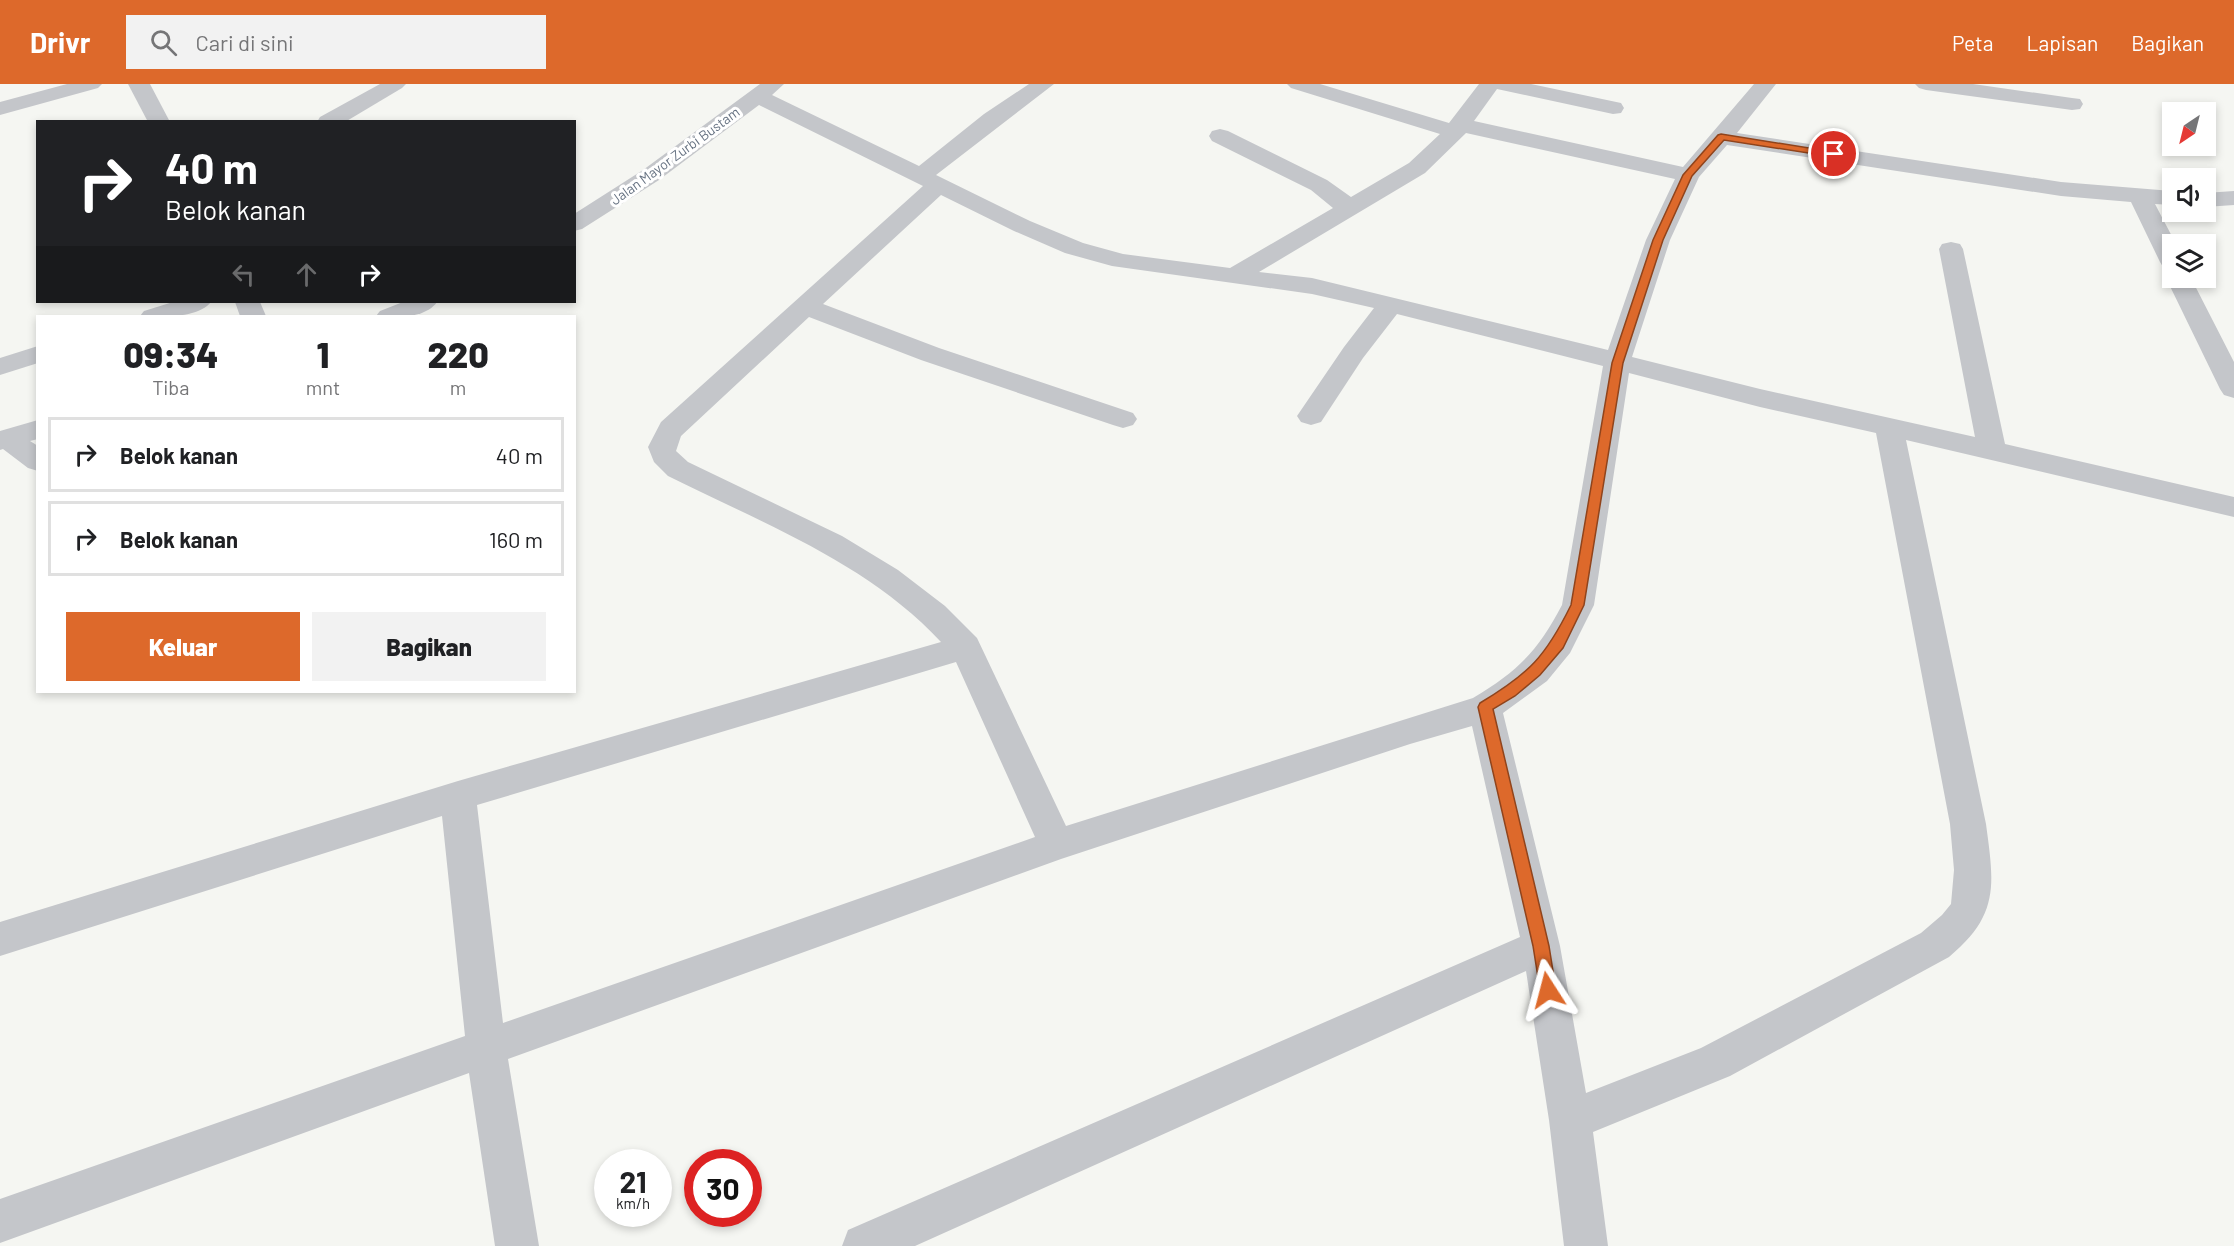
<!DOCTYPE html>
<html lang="id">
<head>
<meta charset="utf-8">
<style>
  body { margin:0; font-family:Barlow,sans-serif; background:#f2f2f2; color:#202124; height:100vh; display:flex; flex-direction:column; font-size:22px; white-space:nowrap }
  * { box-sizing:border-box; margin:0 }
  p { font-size:20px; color:#757577 }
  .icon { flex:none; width:33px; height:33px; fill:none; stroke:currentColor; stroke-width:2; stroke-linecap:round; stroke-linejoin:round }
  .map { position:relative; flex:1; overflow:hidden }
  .drawer { position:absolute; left:36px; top:231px; width:540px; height:378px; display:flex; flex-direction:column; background:#fff; border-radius:0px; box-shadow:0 3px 9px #0003 }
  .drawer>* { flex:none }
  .banner { position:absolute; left:36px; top:36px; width:540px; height:183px; border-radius:0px; box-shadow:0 3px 9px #0003; background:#202124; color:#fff; overflow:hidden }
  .needle { width:39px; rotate:215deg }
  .fabs { position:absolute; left:2162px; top:18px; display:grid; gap:12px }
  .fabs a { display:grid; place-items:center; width:54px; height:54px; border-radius:0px; background:#fff; box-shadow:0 3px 9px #0003; font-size:30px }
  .speed { position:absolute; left:594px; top:1065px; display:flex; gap:12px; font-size:30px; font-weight:700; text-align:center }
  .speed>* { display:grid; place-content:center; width:78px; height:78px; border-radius:50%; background:#fff; box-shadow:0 3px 9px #0003; line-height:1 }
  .speed small { font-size:15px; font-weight:400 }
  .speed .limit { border:9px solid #d22; background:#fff; color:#111 }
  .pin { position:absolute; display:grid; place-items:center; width:51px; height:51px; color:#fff; margin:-26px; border:3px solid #fff; border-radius:50%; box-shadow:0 2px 6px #0007 }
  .me { position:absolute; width:66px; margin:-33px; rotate:351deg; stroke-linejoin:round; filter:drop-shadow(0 0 4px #0008) }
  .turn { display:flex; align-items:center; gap:21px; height:126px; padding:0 30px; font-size:27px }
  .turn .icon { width:78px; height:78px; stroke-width:2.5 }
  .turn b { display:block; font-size:42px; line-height:51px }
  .lanes { display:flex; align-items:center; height:57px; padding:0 30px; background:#0003; justify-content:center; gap:30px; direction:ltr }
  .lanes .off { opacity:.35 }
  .eta { display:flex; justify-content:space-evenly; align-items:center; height:102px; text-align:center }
  .eta b { font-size:36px; font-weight:800; line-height:42px }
  .primary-button { display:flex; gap:12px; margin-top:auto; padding:12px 30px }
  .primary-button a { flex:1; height:69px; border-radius:0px; background:#dd692b; color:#fff; font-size:24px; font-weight:800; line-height:69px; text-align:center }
  .primary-button a+a { background:#f2f2f2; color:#202124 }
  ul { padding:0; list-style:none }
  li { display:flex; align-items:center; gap:18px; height:75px; margin:0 12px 9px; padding:0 18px; border:3px solid #e0e0e0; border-radius:0px }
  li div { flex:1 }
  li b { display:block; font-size:22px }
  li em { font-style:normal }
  header { display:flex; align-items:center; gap:36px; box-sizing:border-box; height:84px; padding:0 30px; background:#dd692b; color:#fff }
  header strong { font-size:28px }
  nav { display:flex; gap:33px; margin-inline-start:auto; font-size:21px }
  .search { width:420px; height:54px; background:#f2f2f2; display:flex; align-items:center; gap:15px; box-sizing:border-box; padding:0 21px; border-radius:0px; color:#757577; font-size:22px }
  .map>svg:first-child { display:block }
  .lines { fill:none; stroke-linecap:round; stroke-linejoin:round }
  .street { fill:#c4c6ca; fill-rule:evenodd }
  .route { fill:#dd692b; stroke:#90441c; stroke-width:1.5 }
  .labels { text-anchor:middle; stroke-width:6; stroke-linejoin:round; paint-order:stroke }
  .far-street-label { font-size:14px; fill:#667282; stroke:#fff }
</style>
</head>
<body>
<header>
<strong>Drivr</strong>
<div class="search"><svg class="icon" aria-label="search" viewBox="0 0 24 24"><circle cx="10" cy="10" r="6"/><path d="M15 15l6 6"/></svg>Cari di sini</div>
<nav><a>Peta</a><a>Lapisan</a><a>Bagikan</a></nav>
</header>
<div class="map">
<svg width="2234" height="1162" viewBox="0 0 2234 1162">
  <rect width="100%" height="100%" fill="#f5f6f2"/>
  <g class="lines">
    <g class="street">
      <polygon points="67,0 102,0 98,4 0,31 0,18"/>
      <polygon points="128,0 150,0 170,38 148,38"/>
      <polygon points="380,0 406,0 402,4 345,38 317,38 320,33"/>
      <path d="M 760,0 L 784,0 L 772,11 L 919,82 L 984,30 L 1029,0 L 1054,0 L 936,91 L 1030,137 L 1083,159 L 1123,170 L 1230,184 L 1333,124 L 1311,106 L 1212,57 L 1209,52 L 1212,47 L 1220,45 L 1228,47 L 1327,96 L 1351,113 L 1409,79 L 1440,50 L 1291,4 L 1287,0 L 1320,0 L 1449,39 L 1479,0 L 1531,0 L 1621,19 L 1624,24 L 1621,29 L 1613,30 L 1497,5 L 1474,37 L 1683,83 L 1754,0 L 1776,0 L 1737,49 L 2061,98 L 2172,107 L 2172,121 L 2155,120 L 2176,160 L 2172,160 L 2172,185 L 2163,183 L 2160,178 L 2131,118 L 2061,112 L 1727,61 L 1699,93 L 1670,156 L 1632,273 L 1760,305 L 1975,353 L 1939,165 L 1942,160 L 1951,158 L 1960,160 L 1963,165 L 2005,360 L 2234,413 L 2234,433 L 1906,356 L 1986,740 C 1994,800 2000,831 1949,873 L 1730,992 L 1593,1048 L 1608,1162 L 1564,1162 L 1549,1036 L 1526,887 L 915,1162 L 842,1162 L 848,1146 L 1520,853 L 1472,642 L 1410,660 L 1061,775 L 508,975 L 539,1162 L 495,1162 L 469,989 L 0,1159 L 0,1115 L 465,952 L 442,732 L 0,872 L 0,838 L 458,697 L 941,558 C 868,479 762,439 668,392 L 654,378 L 648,363 L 661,338 L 923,102 L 759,21 L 659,96 L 582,145 L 574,147 L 574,130 L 643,86 ZM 1466,49 L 1675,95 L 1646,156 L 1608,266 L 1312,194 L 1259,188 L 1425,89 ZM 941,111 L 1014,147 L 1065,169 L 1112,182 L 1312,210 L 1374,224 L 1344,263 L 1297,332 L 1301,338 L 1311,341 L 1321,338 L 1363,274 L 1397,230 L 1603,282 L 1562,521 C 1538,567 1518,587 1473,614 L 1066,742 L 977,554 L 945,522 L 898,486 L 842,452 L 688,378 L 676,367 L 681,352 L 809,233 L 921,276 L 1113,341 L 1123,344 L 1133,341 L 1137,335 L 1133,329 L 939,264 L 823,220 ZM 1629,289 L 1760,323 L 1876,349 L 1950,740 L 1954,786 L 1951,820 L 1942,831 L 1921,849 L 1701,964 L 1586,1009 L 1560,862 L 1503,629 L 1547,597 L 1570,569 L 1594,521 ZM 956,578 L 1035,753 L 503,939 L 477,721 Z"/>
      <polygon points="1915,0 1973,0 2072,14 2080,15 2083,20 2080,25 2072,26 1926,6 1919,4"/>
      <polygon points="2234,107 2234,121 2205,123 2205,109"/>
      <polygon points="2172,188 2172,194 2191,194 2234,278 2234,314 2224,311 2220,305 2166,194"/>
      <path d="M 173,218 L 211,218 C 199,234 158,234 140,232 L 144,227 Z"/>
      <polygon points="235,218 260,218 266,232 240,232"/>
      <path d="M 403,218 L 437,218 C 425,235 394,234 376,232 L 380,227 Z"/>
      <polygon points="38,262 38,279 0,291 0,274"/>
      <polygon points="38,336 38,355 30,357 38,362 38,387 28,384 3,365 0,366 0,347"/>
    </g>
  </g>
  <path class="route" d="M 1721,50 L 1834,68 L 1839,70 L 1834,73 L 1724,56 L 1692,92 L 1663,156 L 1623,279 L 1584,521 L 1563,564 L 1540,591 L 1515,612 L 1493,625 L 1549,862 L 1556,906 L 1554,911 L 1548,913 L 1543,911 L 1540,906 L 1533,862 L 1478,623 L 1480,619 C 1529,590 1546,572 1571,521 L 1612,279 L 1653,156 L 1683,91 L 1718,51 Z"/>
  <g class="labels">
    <g class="far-street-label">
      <text transform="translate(675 72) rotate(-36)" y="5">Jalan Mayor Zurbi Bustam</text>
    </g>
  </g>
</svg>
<div class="fabs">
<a><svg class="needle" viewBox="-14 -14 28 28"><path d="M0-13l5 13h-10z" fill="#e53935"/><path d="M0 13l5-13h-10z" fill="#757577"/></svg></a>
<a><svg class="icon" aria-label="sound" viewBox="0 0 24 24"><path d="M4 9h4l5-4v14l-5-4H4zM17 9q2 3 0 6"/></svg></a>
<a><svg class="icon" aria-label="layers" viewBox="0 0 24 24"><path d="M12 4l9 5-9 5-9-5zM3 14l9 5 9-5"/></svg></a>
</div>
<div class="speed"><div>21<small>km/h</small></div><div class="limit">30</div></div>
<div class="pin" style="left:1834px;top:70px;background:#d93025"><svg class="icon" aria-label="arrive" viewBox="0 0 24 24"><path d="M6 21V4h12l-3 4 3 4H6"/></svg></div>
<svg class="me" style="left:1548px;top:906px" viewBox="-20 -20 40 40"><path d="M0-17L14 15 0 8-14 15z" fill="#dd692b" stroke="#fff" stroke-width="4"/></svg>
<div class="banner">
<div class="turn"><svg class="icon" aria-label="right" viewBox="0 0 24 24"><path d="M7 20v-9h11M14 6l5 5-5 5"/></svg><div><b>40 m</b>Belok kanan</div></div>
<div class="lanes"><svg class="icon off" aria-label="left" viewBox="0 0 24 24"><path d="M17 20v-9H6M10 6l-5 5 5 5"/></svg><svg class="icon off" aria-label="ahead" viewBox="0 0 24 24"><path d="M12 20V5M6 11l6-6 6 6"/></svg><svg class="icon" aria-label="right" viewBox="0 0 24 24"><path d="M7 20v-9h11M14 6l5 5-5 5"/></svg></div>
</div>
<section class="drawer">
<div class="eta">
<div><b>09:34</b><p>Tiba</p></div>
<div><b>1</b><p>mnt</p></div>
<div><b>220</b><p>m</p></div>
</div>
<ul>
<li><svg class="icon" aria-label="right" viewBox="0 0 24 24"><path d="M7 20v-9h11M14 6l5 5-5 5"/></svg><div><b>Belok kanan</b></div><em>40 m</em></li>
<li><svg class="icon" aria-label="right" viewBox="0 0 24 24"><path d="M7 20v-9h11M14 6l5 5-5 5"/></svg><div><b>Belok kanan</b></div><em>160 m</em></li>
</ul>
<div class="primary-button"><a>Keluar</a><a>Bagikan</a></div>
</section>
</div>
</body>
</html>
